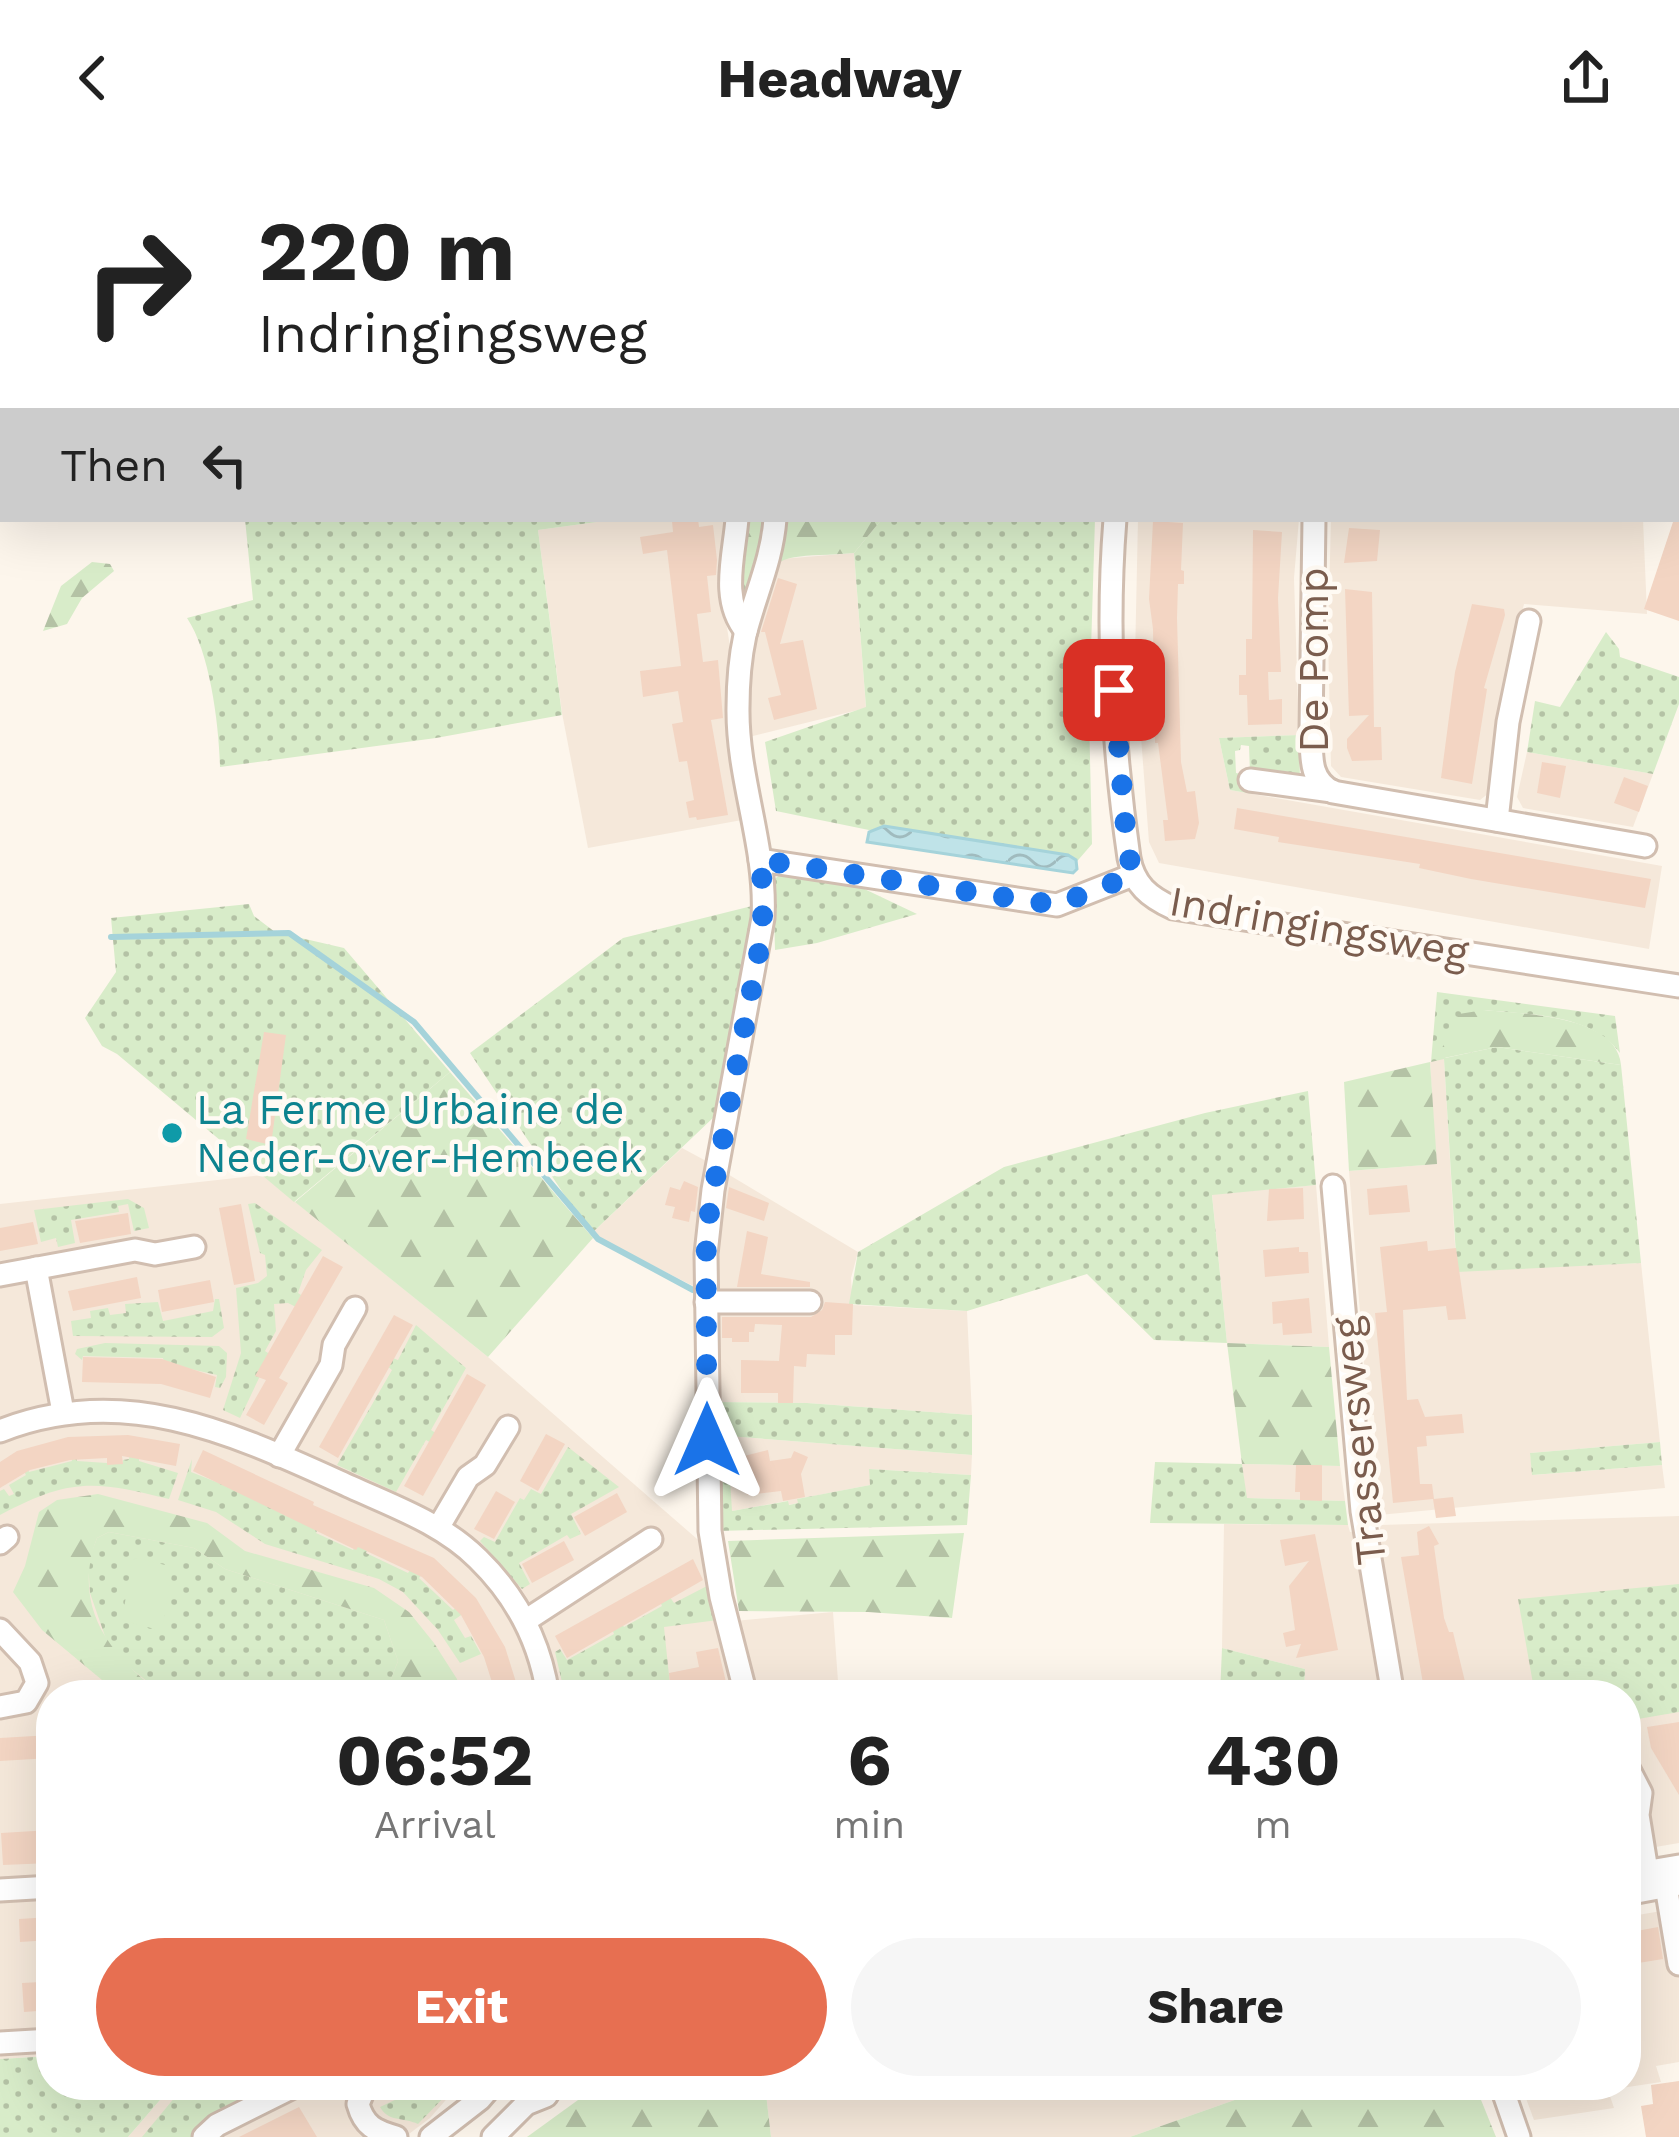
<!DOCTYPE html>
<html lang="en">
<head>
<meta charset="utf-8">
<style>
  body { margin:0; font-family:"Work Sans",sans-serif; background:#f6f6f6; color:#222; height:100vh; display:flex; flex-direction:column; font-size:45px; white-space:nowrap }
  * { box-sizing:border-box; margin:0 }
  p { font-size:39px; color:#767676 }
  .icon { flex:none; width:66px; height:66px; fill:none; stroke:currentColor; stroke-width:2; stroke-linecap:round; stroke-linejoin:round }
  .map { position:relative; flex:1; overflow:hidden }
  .side { position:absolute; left:36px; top:1524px; width:1605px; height:420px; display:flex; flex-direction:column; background:#fff; border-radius:48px; box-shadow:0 12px 48px #0002 }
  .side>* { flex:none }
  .banner { position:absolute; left:0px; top:0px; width:1680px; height:366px; box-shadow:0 12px 48px #0002; background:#fff; color:#222; overflow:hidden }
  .pin { position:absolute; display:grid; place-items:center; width:102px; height:102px; color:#fff; margin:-51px; border-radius:24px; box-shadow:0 6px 18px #0006 }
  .me { position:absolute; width:132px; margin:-66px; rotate:0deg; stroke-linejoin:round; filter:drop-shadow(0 0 9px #0008) }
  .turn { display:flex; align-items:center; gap:42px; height:252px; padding:0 60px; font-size:54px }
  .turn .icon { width:156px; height:156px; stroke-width:2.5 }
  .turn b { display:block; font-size:84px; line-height:102px }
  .then { display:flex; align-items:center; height:114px; padding:0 60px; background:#0003; gap:24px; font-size:45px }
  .eta { display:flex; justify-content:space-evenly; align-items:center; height:204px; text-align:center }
  .eta b { font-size:72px; font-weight:700; line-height:84px }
  .button { display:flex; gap:24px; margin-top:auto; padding:24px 60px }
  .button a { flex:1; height:138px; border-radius:72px; background:#e76f51; color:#fff; font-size:48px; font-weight:700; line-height:138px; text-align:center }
  .button a+a { background:#f6f6f6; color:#222 }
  header { display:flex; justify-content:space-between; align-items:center; height:156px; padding:0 60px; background:#fff; font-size:54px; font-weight:700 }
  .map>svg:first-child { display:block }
  .residential { fill:#f5e8da }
  .green { fill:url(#green-dots) }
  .forest { fill:url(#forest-firs) }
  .pitch { fill:#d8ecc9 }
  .water { fill:url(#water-waves); stroke:#a5d3da; stroke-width:3 }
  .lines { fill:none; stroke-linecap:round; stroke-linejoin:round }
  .stream { stroke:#a5d3da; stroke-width:6 }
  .building { fill:#f3d5c3 }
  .minor-casing { stroke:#d1beb0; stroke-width:27 }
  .minor { stroke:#fff; stroke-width:21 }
  .route { stroke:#1a73e8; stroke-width:21; stroke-dasharray:0 37.8 }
  .culture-dot { fill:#0f9aa8; stroke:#fffaf3; stroke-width:4.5 }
  .labels { text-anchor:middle; stroke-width:9; stroke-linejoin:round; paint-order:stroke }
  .street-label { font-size:42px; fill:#7a5c4d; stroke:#fffaf3 }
  .culture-label { font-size:42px; fill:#0d838f; stroke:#fffaf3; text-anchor:start }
</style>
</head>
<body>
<header><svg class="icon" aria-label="back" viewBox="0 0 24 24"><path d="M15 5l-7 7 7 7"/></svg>Headway<svg class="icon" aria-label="share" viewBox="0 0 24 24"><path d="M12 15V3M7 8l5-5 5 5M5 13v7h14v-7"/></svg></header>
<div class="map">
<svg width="1679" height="1981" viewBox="0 0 1679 1981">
  <defs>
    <pattern id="green-dots" width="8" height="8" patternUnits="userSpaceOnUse" patternTransform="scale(3)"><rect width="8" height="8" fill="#d8ecc9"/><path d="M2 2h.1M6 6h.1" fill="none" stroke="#b4c2a5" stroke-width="1.8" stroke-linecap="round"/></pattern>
    <pattern id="forest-firs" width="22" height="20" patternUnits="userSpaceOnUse" patternTransform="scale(3)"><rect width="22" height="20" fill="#d8ecc9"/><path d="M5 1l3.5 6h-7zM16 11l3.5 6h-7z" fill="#b4c2a5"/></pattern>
    <pattern id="water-waves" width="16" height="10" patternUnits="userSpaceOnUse" patternTransform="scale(3)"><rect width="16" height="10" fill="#bfe3e8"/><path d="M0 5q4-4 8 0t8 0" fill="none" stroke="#a0bbbe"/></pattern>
  </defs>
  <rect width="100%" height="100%" fill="#fdf6ec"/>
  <g class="residential">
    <polygon points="619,363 732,363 725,459 731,497 728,547 742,664 588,692 562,557 538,374"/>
    <polygon points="1138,363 1299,363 1294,422 1299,579 1219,582 1230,634 1662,710 1649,793 1159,707 1149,686 1135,502"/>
    <polygon points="1331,363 1643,363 1647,458 1524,448 1499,554 1489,637 1480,644 1341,621 1331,610 1328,481"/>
    <polygon points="854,397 866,552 749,581 750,483 781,403"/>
    <polygon points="1527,596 1653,618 1633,671 1523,652 1517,641"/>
    <polygon points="1444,902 1456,1106 1384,1118 1641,1107 1660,1286 1530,1297 1533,1319 1662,1309 1665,1332 1379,1359 1374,1259 1368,1259 1349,1015 1436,1008 1430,906"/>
    <polygon points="682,992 708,1006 698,1065 695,1131 591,1078"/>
    <polygon points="726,1017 858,1096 851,1122 853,1149 967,1155 972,1259 807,1247 714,1246 719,1050"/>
    <polygon points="262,1019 488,1201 704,1389 734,1465 833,1456 839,1539 51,1539 51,1900 0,1903 0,1048"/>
    <polygon points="1316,1029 1329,1191 1227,1187 1212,1038"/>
    <polygon points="715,1279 972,1299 971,1319 870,1313 870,1329 798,1343 798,1347 788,1349 787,1345 732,1355 717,1325"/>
    <polygon points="1242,1308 1340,1310 1345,1345 1246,1342"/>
    <polygon points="1679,1360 1679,1687 1626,1696 1626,1539 1304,1539 1305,1513 1222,1492 1224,1368 1348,1369 1350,1376 1380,1373 1381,1369"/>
    <polygon points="1679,1752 1679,1906 1656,1910 1661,1926 1608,1934 1614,1952 1534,1964 1521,1929 1626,1929 1626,1761"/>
    <polygon points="173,1929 459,1929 430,1962 405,1981 128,1981"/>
    <polygon points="765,1929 1277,1929 1130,1981 771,1981"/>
  </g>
  <g class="green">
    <path d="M 245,363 L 619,363 L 538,374 L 562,559 L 436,582 L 220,611 C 219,569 210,496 187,462 L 253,444 Z"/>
    <polygon points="882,363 1095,363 1089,559 1092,688 1073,710 1059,713 776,655 765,586 866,551 854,397"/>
    <polygon points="1606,476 1619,493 1620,501 1679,521 1679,548 1653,618 1527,596 1535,545 1560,551"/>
    <polygon points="1299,579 1300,625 1250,617 1249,590 1241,589 1240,594 1235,595 1236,617 1250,620 1255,629 1253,638 1230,634 1219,582"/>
    <polygon points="784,716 856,729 917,758 817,787 775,794 773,724"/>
    <polygon points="249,748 254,760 275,776 344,792 450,916 294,1046 117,898 102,890 85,862 116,816 111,762"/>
    <polygon points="752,750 750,779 715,960 592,1077 593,1082 470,897 623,782"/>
    <path d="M 1437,836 L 1615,860 L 1620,897 C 1590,857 1530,859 1484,854 L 1445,902 L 1497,891 L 1621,909 L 1641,1107 L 1457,1116 L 1444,903 L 1431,906 Z"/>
    <polygon points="1308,935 1316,1029 1212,1039 1227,1187 1154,1184 1087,1118 967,1155 849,1148 858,1096 1004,1011 1205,957"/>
    <polygon points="128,1043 144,1052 149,1072 134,1075 128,1048 118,1050 119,1056 71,1064 75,1087 58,1091 56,1082 41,1086 34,1054"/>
    <polygon points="255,1047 322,1094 306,1114 298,1137 309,1144 304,1155 288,1147 274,1148 276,1175 265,1195 277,1203 260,1220 240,1262 223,1254 241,1197 236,1132 258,1127 267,1120 265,1099 260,1097 248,1048"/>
    <polygon points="215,1143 219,1143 224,1172 212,1181 73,1180 71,1165 91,1162 90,1155 108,1152 110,1159 126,1157 125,1148 158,1146 163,1165 213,1155"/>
    <polygon points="416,1169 466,1212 431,1274 442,1281 437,1290 426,1284 396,1336 337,1309 392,1214 386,1209 390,1201 398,1204"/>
    <polygon points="105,1187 219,1190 227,1197 226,1221 220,1232 215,1231 217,1219 164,1207 163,1202 83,1200 82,1204 75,1198 77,1193"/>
    <polygon points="714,1246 807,1247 972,1259 972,1299 715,1279"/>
    <polygon points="1660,1286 1662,1309 1532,1319 1530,1297"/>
    <polygon points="568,1291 619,1331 571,1358 581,1378 570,1383 567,1379 519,1407 530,1428 522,1433 480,1385 484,1381 495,1386 520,1342 524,1344 531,1333 541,1338"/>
    <path d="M 130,1294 L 139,1296 L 139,1305 L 178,1317 L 169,1343 C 94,1324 69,1322 0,1359 L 0,1335 L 4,1333 L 9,1340 L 14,1338 L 9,1329 L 26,1319 L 21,1310 L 26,1308 L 29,1316 L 72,1305 L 70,1296 L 75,1295 L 77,1305 L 122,1308 L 123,1304 L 129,1303 Z"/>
    <polygon points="192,1303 191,1316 320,1367 316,1377 353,1394 358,1386 368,1391 366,1397 408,1417 416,1405 427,1413 419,1422 453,1454 461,1447 467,1455 454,1464 465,1482 471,1480 481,1498 460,1507 438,1474 403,1436 379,1423 265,1388 216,1356 178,1344"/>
    <polygon points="1155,1306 1242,1308 1247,1342 1345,1345 1348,1369 1150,1367"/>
    <polygon points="869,1313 971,1319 967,1369 717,1375 717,1325 730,1323 732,1355 788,1345 789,1349 798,1347 797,1343 870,1329"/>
    <polygon points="109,1376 194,1392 225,1413 384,1464 398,1505 385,1539 164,1539 118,1502 107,1486 90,1437 88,1406 97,1382"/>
    <polygon points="1679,1428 1679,1556 1626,1565 1626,1539 1535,1539 1518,1443"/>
    <polygon points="707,1430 718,1464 664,1471 671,1539 565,1539 555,1496 560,1493 567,1504 614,1478 609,1465 617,1460 624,1471 662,1450 657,1439 665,1434 674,1447"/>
    <polygon points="1222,1492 1305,1513 1304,1539 1220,1539"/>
    <polygon points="51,1900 51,1929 173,1929 128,1981 0,1981 0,1903"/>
    <polygon points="185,1929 287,1929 197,1981 142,1981"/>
    <path d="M 426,1929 L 456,1929 L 418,1968 C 403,1961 388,1966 380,1951 Z"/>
  </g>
  <g class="forest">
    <path d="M 741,363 L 882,363 L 854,397 C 785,403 770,389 747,462 L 736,424 Z"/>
    <polygon points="92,406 110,408 114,415 82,442 67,468 43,475 61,430"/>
    <path d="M 1484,854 C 1523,858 1617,859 1621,909 L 1497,891 L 1444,902 L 1441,894 L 1459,858 Z"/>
    <polygon points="1430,906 1437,1008 1349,1015 1344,926"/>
    <polygon points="450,916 593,1082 488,1201 295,1046"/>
    <polygon points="1227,1187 1329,1191 1340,1310 1242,1308"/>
    <path d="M 98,1338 L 207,1367 L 245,1395 L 374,1432 L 409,1456 L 434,1487 L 457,1523 L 459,1539 L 385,1539 L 398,1505 L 384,1464 L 225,1413 L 194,1392 L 109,1376 L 97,1382 C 71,1450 110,1501 164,1539 L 120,1539 L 42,1474 L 13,1436 L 25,1410 L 39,1356 L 57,1344 Z"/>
    <polygon points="964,1377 952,1462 868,1456 739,1455 728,1385"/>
    <polygon points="647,1929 765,1929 771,1981 527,1981 578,1944"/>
    <polygon points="1277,1929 1475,1929 1496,1981 1130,1981"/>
  </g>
  <polygon class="pitch" points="137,1402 173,1411 163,1471 158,1474 122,1464 132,1404"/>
  <polygon class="water" points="884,670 1068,699 1076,704 1077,713 1073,717 867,686 869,676"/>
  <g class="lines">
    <polyline class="stream" points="111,781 289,777 414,866 598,1083 693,1134"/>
  </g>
  <g class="building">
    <polygon points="1677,354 1679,354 1679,465 1644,453"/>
    <polygon points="687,363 698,363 699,371 713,369 717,404 716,419 707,420 711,456 697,458 703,506 718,504 723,562 711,564 728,659 697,664 696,661 689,662 686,646 694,644 687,605 679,606 672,568 683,566 678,535 643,541 640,515 681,510 667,394 643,398 640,381 673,376 672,365"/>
    <polygon points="1153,365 1183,367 1181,414 1184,415 1184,428 1178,428 1177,462 1181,606 1187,636 1195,635 1199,667 1195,683 1165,685 1163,664 1168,664 1158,587 1155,587 1153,473 1149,443"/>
    <polygon points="1349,372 1380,374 1377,405 1344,407"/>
    <polygon points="1253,374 1282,376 1278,442 1281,516 1268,516 1269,544 1282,543 1282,568 1248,569 1247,539 1239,539 1239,519 1246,519 1246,483 1252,483"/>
    <polygon points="778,422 797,428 780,488 803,484 817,553 774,564 768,542 781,539 765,476 761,476"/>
    <polygon points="1345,433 1372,436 1374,571 1381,571 1382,604 1352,605 1347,592 1347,583 1369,559 1349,560"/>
    <polygon points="1472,448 1504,453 1505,459 1484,532 1487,533 1472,628 1441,622 1455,516"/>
    <polygon points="1542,606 1566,610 1560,642 1537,637"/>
    <polygon points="1624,621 1648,630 1639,656 1614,647"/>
    <polygon points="1237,652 1651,723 1645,752 1471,723 1419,712 1420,708 1278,686 1279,681 1234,673"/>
    <polygon points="264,876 286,879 271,989 246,983"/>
    <polygon points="684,1025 698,1031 695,1056 691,1055 689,1066 672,1062 675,1051 665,1049 670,1031 680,1034"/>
    <polygon points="1407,1029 1410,1056 1369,1059 1367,1033"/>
    <polygon points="729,1031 769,1047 764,1065 726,1052"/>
    <polygon points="1303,1032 1304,1063 1267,1065 1269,1033"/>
    <polygon points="241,1048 255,1125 234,1129 219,1052"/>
    <polygon points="128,1057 131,1078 80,1087 75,1065"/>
    <polygon points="33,1066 38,1088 0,1095 0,1072"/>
    <polygon points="747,1075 768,1081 761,1118 810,1126 810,1131 737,1131"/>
    <polygon points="1427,1085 1428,1095 1456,1092 1466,1163 1448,1164 1446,1150 1403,1154 1407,1244 1418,1243 1425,1261 1462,1258 1464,1277 1426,1280 1427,1290 1417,1291 1420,1328 1432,1328 1434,1343 1453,1341 1456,1360 1436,1362 1433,1343 1393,1347 1375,1157 1387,1156 1380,1091"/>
    <polygon points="1299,1091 1299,1096 1308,1096 1309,1117 1265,1121 1263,1094"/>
    <polygon points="323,1100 343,1111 279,1222 288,1227 264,1269 246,1259 266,1224 255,1220"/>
    <polygon points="137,1121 141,1142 73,1155 68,1135"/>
    <polygon points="210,1124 214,1146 162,1156 158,1134"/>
    <polygon points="1309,1142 1312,1177 1283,1179 1282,1167 1273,1168 1272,1146"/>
    <polygon points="825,1146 853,1148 852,1179 835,1179 835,1199 807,1198 806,1211 794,1210 793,1247 778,1247 778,1237 741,1237 741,1204 779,1205 782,1169 755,1168 754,1176 749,1176 749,1186 732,1186 732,1182 722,1182 722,1161 811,1161 822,1154"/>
    <polygon points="394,1159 413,1169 338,1302 319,1291"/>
    <polygon points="83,1201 162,1203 216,1221 210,1242 161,1228 82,1226"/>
    <polygon points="467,1218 486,1229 423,1340 404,1330"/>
    <polygon points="546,1278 565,1288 538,1335 520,1325"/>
    <polygon points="128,1279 180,1288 176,1310 122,1300 123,1308 107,1309 107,1302 70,1304 30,1314 0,1332 0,1306 17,1295 68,1281"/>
    <polygon points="203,1294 314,1346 313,1349 434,1402 476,1442 505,1491 520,1539 496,1539 484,1501 461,1459 422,1421 358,1391 356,1394 193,1315"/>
    <polygon points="768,1294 770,1305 791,1302 794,1295 808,1301 801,1318 805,1341 783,1345 781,1335 747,1339 740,1301"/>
    <polygon points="1296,1309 1322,1309 1322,1345 1300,1344 1300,1336 1295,1336"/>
    <polygon points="496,1335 515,1346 494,1383 474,1373"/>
    <polygon points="617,1337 627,1356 585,1380 574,1361"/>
    <polygon points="1429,1370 1439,1388 1434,1390 1444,1462 1449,1476 1453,1476 1468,1538 1425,1539 1401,1401 1419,1399 1417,1376"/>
    <polygon points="1315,1378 1338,1494 1296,1502 1301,1488 1286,1491 1283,1477 1295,1474 1289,1430 1309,1405 1285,1410 1280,1384"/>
    <polygon points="564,1385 574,1404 532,1427 522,1408"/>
    <polygon points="693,1403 703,1424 567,1502 555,1480"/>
    <polygon points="718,1492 729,1539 671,1539 669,1517 699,1511 696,1496"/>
    <polygon points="1679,1566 1679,1639 1651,1592 1647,1571"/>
    <polygon points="51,1579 51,1602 0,1605 0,1582"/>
    <polygon points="51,1674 51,1707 3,1709 1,1677"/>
    <polygon points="51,1761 51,1784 20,1786 19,1763"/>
    <polygon points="1658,1771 1663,1803 1626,1809 1626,1777"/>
    <polygon points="41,1826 51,1827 51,1854 24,1856 22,1827"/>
    <polygon points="1679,1925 1679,1981 1646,1981 1641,1950 1653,1948 1651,1929"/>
    <polygon points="299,1951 317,1981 239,1981"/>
  </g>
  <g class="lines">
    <defs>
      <g id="minor">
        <polyline points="622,0 626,3"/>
        <polyline points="712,0 713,3"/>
        <polyline points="1556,0 1561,3"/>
        <polyline points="1191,3 1192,0"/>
        <polyline points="1677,210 1679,215"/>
        <polyline points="1677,317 1679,317"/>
        <path d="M 737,363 C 734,400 720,444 746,475"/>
        <path d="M 1115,363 C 1106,475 1113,591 1129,702 C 1134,729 1149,741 1173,752 L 1679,830"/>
        <path d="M 1314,363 L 1311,574 C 1312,599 1308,623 1333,636 L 1645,690"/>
        <polyline points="1250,624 1332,635"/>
        <polyline points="1497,664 1508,566 1529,465"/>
        <polyline points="760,704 1057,749 1133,719"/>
        <polyline points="1333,1030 1362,1355 1393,1539"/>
        <polyline points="36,1112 63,1256"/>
        <polyline points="0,1119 135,1094 155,1098 194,1091"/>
        <polyline points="706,1146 810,1146"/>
        <path d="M 0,1275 C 126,1225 236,1279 351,1331 C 395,1351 443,1368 478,1403 C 516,1440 540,1486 548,1539"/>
        <polyline points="279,1300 331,1209 334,1189 355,1152"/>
        <polyline points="438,1372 468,1321 485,1309 508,1271"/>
        <polyline points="0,1387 7,1381"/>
        <polyline points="525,1465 651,1383"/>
        <polyline points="0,1474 30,1506 37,1527 26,1546 0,1551"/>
        <path d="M 746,1539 L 721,1441 L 710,1375 L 706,1098 L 713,1034 L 763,762 C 767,691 737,623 738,552 C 738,528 740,502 745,479 C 755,439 772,404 775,363"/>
        <polyline points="1626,1608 1641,1637 1638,1659 1647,1715"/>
        <polyline points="1626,1719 1679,1710"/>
        <polyline points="1666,1730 1679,1808"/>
        <polyline points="0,1734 51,1731"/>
        <polyline points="1626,1738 1679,1728"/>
        <polyline points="0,1887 51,1884"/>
        <polyline points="1501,1929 1519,1981"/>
        <path d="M 365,1931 L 358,1948 C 364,1970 375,1975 396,1981"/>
        <polyline points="204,1981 217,1969 297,1929"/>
        <polyline points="431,1981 480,1943 492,1929"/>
        <polyline points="493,1981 526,1948 546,1940 553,1929"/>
      </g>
    </defs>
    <use href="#minor" class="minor-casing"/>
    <use href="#minor" class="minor"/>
  </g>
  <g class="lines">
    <polyline class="route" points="707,1284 706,1098 710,1051 760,790 764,744 760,704 1057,749 1133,719 1127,690 1114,534"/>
  </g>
  <circle class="culture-dot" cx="172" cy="977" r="12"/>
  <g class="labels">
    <g class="street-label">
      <text transform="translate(1313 504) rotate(-90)" y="15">De Pomp</text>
      <text transform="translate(1319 770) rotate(10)" y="15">Indringingsweg</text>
      <text transform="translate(1358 1285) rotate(-96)" y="15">Trassersweg</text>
    </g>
    <g class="culture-label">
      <text x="196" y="968">La Ferme Urbaine de<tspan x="196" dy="48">Neder-Over-Hembeek</tspan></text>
    </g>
  </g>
</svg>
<div class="pin" style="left:1114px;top:534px;background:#d93025"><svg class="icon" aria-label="arrive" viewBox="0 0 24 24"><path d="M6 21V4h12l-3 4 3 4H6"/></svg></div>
<svg class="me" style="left:707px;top:1284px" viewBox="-20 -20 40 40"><path d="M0-17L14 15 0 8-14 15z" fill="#1a73e8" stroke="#fff" stroke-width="4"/></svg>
<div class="banner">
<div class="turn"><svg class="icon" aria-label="right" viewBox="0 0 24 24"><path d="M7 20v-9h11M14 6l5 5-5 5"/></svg><div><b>220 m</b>Indringingsweg</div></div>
<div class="then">Then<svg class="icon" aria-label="left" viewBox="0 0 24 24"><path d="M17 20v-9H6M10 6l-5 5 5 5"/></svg></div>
</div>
<section class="side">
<div class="eta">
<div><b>06:52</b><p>Arrival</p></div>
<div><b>6</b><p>min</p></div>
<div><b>430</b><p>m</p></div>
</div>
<div class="button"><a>Exit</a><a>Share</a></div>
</section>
</div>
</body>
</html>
